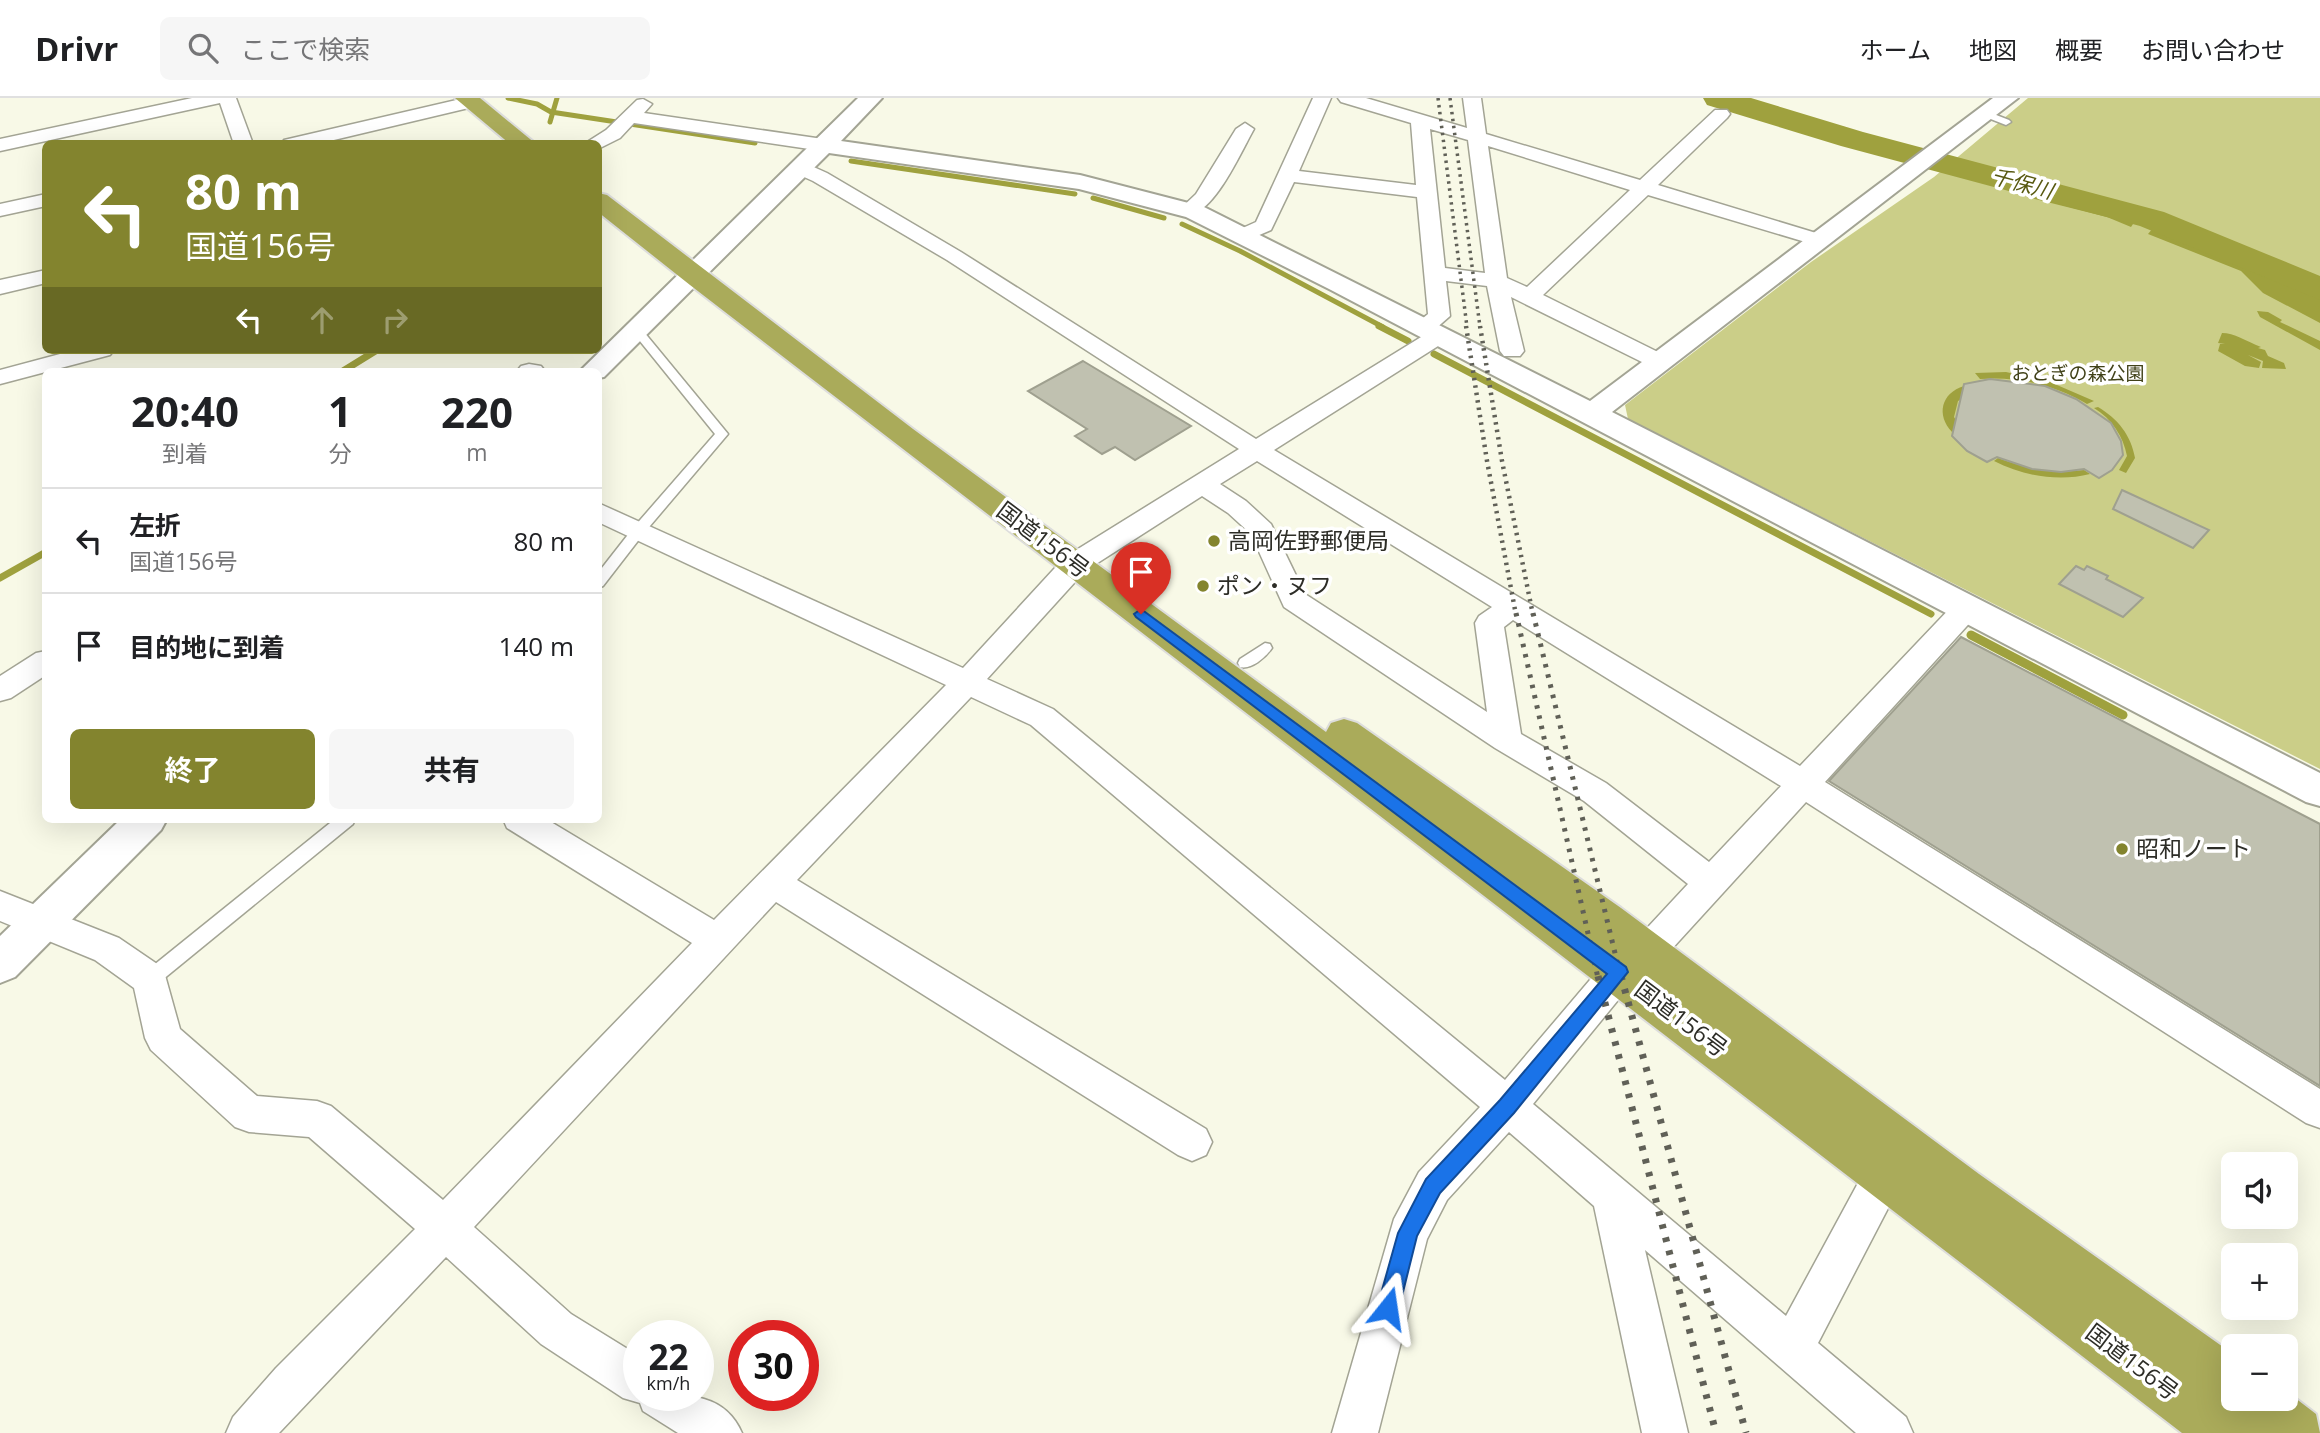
<!DOCTYPE html>
<html lang="ja">
<head>
<meta charset="utf-8">
<style>
  body { margin:0; font-family:"Open Sans","Noto Sans JP",sans-serif; background:#f6f6f6; color:#202124; height:100vh; display:flex; flex-direction:column; font-size:26px; white-space:nowrap }
  * { box-sizing:border-box; margin:0 }
  p { font-size:23px; color:#757577 }
  .icon { flex:none; width:38px; height:38px; fill:none; stroke:currentColor; stroke-width:2; stroke-linecap:round; stroke-linejoin:round }
  .map { position:relative; flex:1; overflow:hidden }
  .details { position:absolute; left:42px; top:270px; width:560px; height:455px; display:flex; flex-direction:column; background:#fff; border-radius:10px; box-shadow:0 7px 28px #0002 }
  .details>* { flex:none }
  .banner { position:absolute; left:42px; top:42px; width:560px; height:214px; border-radius:10px; box-shadow:0 7px 28px #0002; background:#83842e; color:#fff; overflow:hidden }
  .controls { position:absolute; left:2221px; top:1054px; display:grid; gap:14px }
  .controls a { display:grid; place-items:center; width:77px; height:77px; border-radius:10px; background:#fff; box-shadow:0 7px 28px #0002; font-size:35px }
  .speed { position:absolute; left:623px; top:1222px; display:flex; gap:14px; font-size:35px; font-weight:700; text-align:center }
  .speed>* { display:grid; place-content:center; width:91px; height:91px; border-radius:50%; background:#fff; box-shadow:0 7px 28px #0002; line-height:1 }
  .speed small { font-size:18px; font-weight:400 }
  .speed .limit { border:10px solid #d22; background:#fff; color:#111 }
  .pin { position:absolute; display:grid; place-items:center; width:60px; height:60px; color:#fff; margin:-72px -30px; border-radius:50% 50% 50% 0; rotate:-45deg; box-shadow:0 0 7px #0007 }
  .pin .icon { rotate:45deg }
  .me { position:absolute; width:77px; margin:-38px; rotate:15deg; stroke-linejoin:round; filter:drop-shadow(0 0 5px #0008) }
  .turn { display:flex; align-items:center; gap:24px; height:147px; padding:0 28px; font-size:32px }
  .turn .icon { width:91px; height:91px; stroke-width:2.5 }
  .turn b { display:block; font-size:49px; line-height:60px }
  .lanes { display:flex; align-items:center; height:66px; padding:0 28px; background:#0003; justify-content:center; gap:35px; direction:ltr }
  .lanes .off { opacity:.35 }
  .eta { display:flex; justify-content:space-evenly; align-items:center; height:119px; text-align:center }
  .eta b { font-size:42px; font-weight:700; line-height:49px }
  .button { display:flex; gap:14px; margin-top:auto; padding:14px 28px }
  .button a { flex:1; height:80px; border-radius:10px; background:#83842e; color:#fff; font-size:28px; font-weight:700; line-height:80px; text-align:center }
  .button a+a { background:#f6f6f6; color:#202124 }
  ul { padding:0; list-style:none }
  li { display:flex; align-items:center; gap:21px; height:105px; padding:0 28px; border-top:2px solid #e0e0e0 }
  li div { flex:1 }
  li b { display:block; font-size:26px }
  li em { font-style:normal }
  header { display:flex; align-items:center; gap:42px; box-sizing:border-box; height:98px; padding:0 35px; background:#fff; border-bottom:2px solid #e0e0e0 }
  header strong { font-size:33px }
  nav { display:flex; gap:38px; margin-inline-start:auto; font-size:24px }
  .search { width:490px; height:63px; background:#f6f6f6; display:flex; align-items:center; gap:18px; box-sizing:border-box; padding:0 24px; border-radius:10px; color:#757577; font-size:26px }
  .map>svg:first-child { display:block }
  .green { fill:#cbce88 }
  .water { fill:#9fa13e }
  .lines { fill:none; stroke-linecap:round; stroke-linejoin:round }
  .stream-far2 { stroke:#9fa13e; stroke-width:5 }
  .stream-far1 { stroke:#9fa13e; stroke-width:7 }
  .stream { stroke:#9fa13e; stroke-width:9 }
  .river { fill:#9fa13e; fill-rule:evenodd }
  .building { fill:#c0c1b0; stroke:#9fa08f; stroke-width:2 }
  .service-casing { stroke:#a3a494; stroke-width:3 }
  .minor-casing { stroke:#a3a494; stroke-width:3 }
  .tertiary-casing { stroke:#a3a494; stroke-width:4 }
  .trunk-casing { stroke:#dddddc; stroke-width:4 }
  .service { fill:#fff; fill-rule:evenodd }
  .minor { fill:#fff; fill-rule:evenodd }
  .tertiary { fill:#fff; fill-rule:evenodd }
  .trunk { fill:#aaab5a; fill-rule:evenodd }
  .rail-far3 { stroke:#606057; stroke-width:3.5; stroke-dasharray:2.5 4.5; stroke-linecap:butt }
  .rail-far2 { stroke:#606057; stroke-width:4.5; stroke-dasharray:2.5 5; stroke-linecap:butt }
  .rail-far1 { stroke:#606057; stroke-width:5; stroke-dasharray:3.5 7; stroke-linecap:butt }
  .rail { stroke:#606057; stroke-width:7; stroke-dasharray:4.5 9; stroke-linecap:butt }
  .route { fill:#1a73e8; stroke:#114b97; stroke-width:2 }
  .poi-dot { fill:#83842e; stroke:#fff; stroke-width:2.5 }
  .labels { text-anchor:middle; stroke-width:7; stroke-linejoin:round; paint-order:stroke }
  .far-park-label { font-size:19px; fill:#414219; stroke:#fff }
  .far-water-label { font-size:21px; font-style:italic; fill:#585910; stroke:#fff }
  .street-label { font-size:23px; fill:#2d2d27; stroke:#fff }
  .poi-label { font-size:23px; fill:#2d2d27; stroke:#fff; text-anchor:start }
</style>
</head>
<body>
<header>
<strong>Drivr</strong>
<div class="search"><svg class="icon" aria-label="search" viewBox="0 0 24 24"><circle cx="10" cy="10" r="6"/><path d="M15 15l6 6"/></svg>ここで検索</div>
<nav><a>ホーム</a><a>地図</a><a>概要</a><a>お問い合わせ</a></nav>
</header>
<div class="map">
<svg width="2320" height="1335" viewBox="0 0 2320 1335">
  <rect width="100%" height="100%" fill="#f8f9e7"/>
  <polygon class="green" points="2028,0 2320,0 2320,671 1628,321 1625,307 1811,164 1934,79"/>
  <g class="water">
    <polygon points="1958,60 2122,106 2148,116 2143,120 2137,120 2131,129 2107,119 2027,99 2024,94 2014,91 1943,72"/>
    <polygon points="2164,121 2320,179 2320,225 2263,195 2241,173 2148,136 2153,130 2161,129 2158,126"/>
    <polygon points="2257,213 2268,214 2282,222 2280,224 2320,243 2320,252 2260,219"/>
    <path d="M 2222,235 C 2234,235 2246,243 2261,249 L 2258,250 L 2265,252 L 2268,258 L 2284,265 L 2286,271 L 2262,270 L 2263,263 L 2248,257 L 2261,264 L 2259,270 L 2245,268 L 2218,253 L 2220,246 L 2225,246 L 2218,245 Z"/>
    <path d="M 2006,274 L 2050,284 L 2094,303 L 2087,306 C 2055,287 2017,278 1980,281 L 1975,275 Z"/>
    <path d="M 1964,288 L 1974,294 L 1958,303 L 1954,319 L 1963,334 L 1952,334 C 1936,317 1941,295 1964,288 Z"/>
    <path d="M 2098,309 C 2118,321 2131,337 2135,360 L 2126,375 L 2119,372 L 2127,358 C 2123,338 2112,321 2094,310 Z"/>
    <path d="M 1998,360 C 2028,371 2053,376 2084,372 L 2090,376 C 2059,384 2023,378 1994,363 Z"/>
  </g>
  <g class="lines">
    <g class="stream-far2">
      <polyline points="508,0 537,6 551,14 755,45"/>
      <polyline points="550,24 557,0"/>
      <polyline points="851,63 1075,96"/>
      <polyline points="1093,100 1164,120"/>
      <polyline points="1182,126 1240,153 1383,229"/>
    </g>
    <g class="stream-far1">
      <polyline points="1379,228 1408,243"/>
      <polyline points="1434,256 1931,516"/>
      <polyline points="343,273 377,252"/>
      <polyline points="0,480 46,454"/>
    </g>
    <polyline class="stream" points="1971,537 2123,617"/>
    <polygon class="river" points="1703,0 1751,0 1863,34 2164,114 2320,178 2320,202 2140,128 1841,48 1707,7"/>
  </g>
  <g class="building">
    <polygon points="1083,263 1191,328 1135,362 1115,349 1102,356 1075,338 1087,331 1028,293"/>
    <polygon points="1990,281 2045,288 2076,301 2111,325 2121,343 2123,357 2112,372 2099,380 2084,371 2061,374 2032,371 1997,359 1987,364 1967,353 1952,338 1964,286"/>
    <polygon points="2122,392 2209,432 2193,450 2113,411"/>
    <polygon points="2076,468 2084,472 2087,468 2108,478 2106,481 2143,500 2123,519 2059,486"/>
    <polygon points="1961,539 2320,726 2320,988 1829,683"/>
  </g>
  <g class="lines">
    <defs>
      <g id="service">
        <polygon points="1986,13 2009,22 2011,24 2006,27 1983,18 1983,14"/>
        <polygon points="635,227 639,228 728,336 644,435 603,488 598,490 598,475 634,429 715,336 631,232 631,228"/>
        <path d="M 1265,545 L 1270,546 L 1272,550 C 1266,559 1251,572 1240,569 L 1238,565 L 1240,561 Z"/>
        <polygon points="335,721 355,721 353,726 156,887 150,889 144,887 141,881 144,875"/>
      </g>
      <g id="minor">
        <polygon points="192,0 236,0 253,46 234,46 220,5 0,53 0,41"/>
        <polygon points="465,0 477,0 480,4 477,8 317,46 282,46 284,42"/>
        <path d="M 1313,0 L 1331,0 L 1299,73 L 1416,87 L 1411,25 L 1341,4 L 1338,0 L 1366,0 L 1467,30 L 1463,0 L 1481,0 L 1486,36 L 1640,82 L 1715,12 L 1727,12 L 1730,16 L 1727,20 L 1658,87 L 1826,138 L 1829,142 L 1826,146 L 1812,146 L 1648,97 L 1543,197 L 1668,259 L 1672,264 L 1668,269 L 1652,269 L 1511,199 L 1524,253 L 1520,258 L 1504,258 L 1500,253 L 1487,188 L 1446,183 L 1450,218 L 1434,232 L 1446,233 L 1449,238 L 1446,243 L 1274,352 L 1800,668 L 1956,504 L 1966,501 L 1976,504 L 1980,511 L 1976,518 L 1825,684 L 2320,991 L 2320,1030 L 2306,1025 L 1806,704 L 1659,865 L 1647,869 L 1635,865 L 1629,854 L 1635,843 L 1688,786 L 1584,703 L 1495,650 L 1284,509 L 1251,436 L 1228,415 L 1202,398 L 1085,473 L 987,581 L 1053,611 L 1505,982 L 1606,863 L 1619,858 L 1632,863 L 1637,874 L 1632,885 L 1533,1006 L 1786,1218 L 1870,1063 L 1884,1057 L 1898,1063 L 1904,1077 L 1898,1091 L 1818,1245 L 1906,1319 L 1913,1335 L 1856,1335 L 1645,1152 L 1688,1335 L 1642,1335 L 1594,1108 L 1509,1034 L 1447,1102 L 1427,1141 L 1378,1335 L 1332,1335 L 1394,1121 L 1419,1074 L 1480,1009 L 1031,627 L 971,599 L 797,782 L 1206,1031 L 1212,1044 L 1206,1057 L 1192,1063 L 1178,1057 L 776,804 L 474,1129 L 571,1216 L 639,1258 L 639,1297 C 679,1297 723,1291 742,1335 L 678,1335 L 643,1313 L 640,1305 L 623,1300 L 541,1246 L 446,1159 L 279,1335 L 226,1335 L 233,1319 L 276,1270 L 415,1131 L 309,1039 L 249,1034 L 235,1029 L 151,952 L 145,940 L 134,890 L 95,862 L 0,823 L 0,793 L 119,840 L 163,870 L 180,931 L 257,998 L 317,1003 L 331,1008 L 443,1102 L 692,845 L 507,730 L 503,721 L 546,721 L 714,822 L 946,587 L 598,424 L 598,405 L 963,570 L 1065,459 L 1239,351 L 947,162 L 813,83 L 793,74 L 790,70 L 793,66 L 807,66 L 827,75 L 961,154 L 1256,341 L 1426,236 L 1414,235 L 1411,230 L 1428,216 L 1417,99 L 1294,84 L 1271,132 L 1250,141 L 1236,141 L 1233,137 L 1236,133 L 1256,124 ZM 1430,31 L 1468,42 L 1485,175 L 1445,170 ZM 1488,48 L 1630,92 L 1527,189 L 1507,180 ZM 1257,363 L 1492,509 L 1479,518 L 1475,525 L 1487,614 L 1305,496 L 1271,426 L 1246,403 L 1220,386 ZM 1513,522 L 1781,688 L 1709,764 L 1606,685 L 1521,636 L 1504,529 Z"/>
        <polygon points="643,1 652,6 644,15 823,41 832,47 823,53 634,25 620,40 600,50 598,46 584,46 606,32 637,2"/>
        <path d="M 1245,25 L 1254,31 C 1241,53 1211,125 1181,117 L 1178,113 L 1196,96 L 1236,31 Z"/>
        <polygon points="46,96 46,108 0,118 0,106"/>
        <polygon points="46,172 46,185 0,196 0,182"/>
        <polygon points="75,252 114,252 110,257 0,286 0,272"/>
        <polygon points="529,266 541,268 545,273 517,273 521,268"/>
        <polygon points="46,553 46,577 11,600 0,603 0,578 36,555"/>
      </g>
      <g id="tertiary">
        <polygon points="858,0 882,0 841,43 1080,77 1204,109 1590,303 1993,0 2018,0 1612,314 2320,675 2320,708 2306,704 1331,192 1186,119 1079,91 829,55 604,279 598,280 598,273 580,273"/>
        <polygon points="121,721 167,721 161,732 15,879 0,885 0,838"/>
      </g>
      <g id="trunk">
        <polygon points="455,0 480,0 536,46 510,46"/>
        <polygon points="598,95 607,97 913,331 1326,634 1331,625 1344,621 1357,625 1621,810 1979,1076 2233,1256 2233,1300 2286,1300 2286,1293 2316,1316 2320,1335 2182,1335 690,187 598,114"/>
      </g>
    </defs>
    <use href="#service" class="service-casing"/>
    <use href="#minor" class="minor-casing"/>
    <use href="#tertiary" class="tertiary-casing"/>
    <use href="#trunk" class="trunk-casing"/>
    <use href="#service" class="service"/>
    <use href="#minor" class="minor"/>
    <use href="#tertiary" class="tertiary"/>
    <use href="#trunk" class="trunk"/>
    <g class="rail-far3">
      <polyline points="1438,0 1467,229"/>
      <polyline points="1450,0 1480,229"/>
    </g>
    <g class="rail-far2">
      <polyline points="1466,228 1487,363 1516,517"/>
      <polyline points="1480,228 1502,363 1533,517"/>
    </g>
    <g class="rail-far1">
      <polyline points="1516,515 1598,880"/>
      <polyline points="1533,515 1621,880"/>
    </g>
    <g class="rail">
      <polyline points="1598,878 1716,1335"/>
      <polyline points="1621,878 1746,1335"/>
    </g>
  </g>
  <polygon class="route" points="1141,511 1626,869 1628,874 1514,1015 1440,1095 1417,1138 1399,1210 1396,1218 1388,1221 1380,1218 1377,1210 1398,1135 1426,1081 1500,1002 1607,876 1136,519 1134,516"/>
  <g class="poi-dot">
    <circle cx="1214" cy="443" r="7"/>
    <circle cx="1203" cy="488" r="7"/>
    <circle cx="2122" cy="751" r="7"/>
  </g>
  <g class="labels">
    <g class="far-park-label">
      <text x="2078" y="282">おとぎの森公園</text>
    </g>
    <g class="far-water-label">
      <text transform="translate(2022 86) rotate(15)" y="7">千保川</text>
    </g>
    <g class="street-label">
      <text transform="translate(1043 442) rotate(37)" y="8">国道156号</text>
      <text transform="translate(1681 921) rotate(37)" y="8">国道156号</text>
      <text transform="translate(2132 1264) rotate(37)" y="8">国道156号</text>
    </g>
    <g class="poi-label">
      <text x="1228" y="451">高岡佐野郵便局</text>
      <text x="1217" y="496">ポン・ヌフ</text>
      <text x="2136" y="759">昭和ノート</text>
    </g>
  </g>
</svg>
<div class="controls">
<a><svg class="icon" aria-label="sound" viewBox="0 0 24 24"><path d="M4 9h4l5-4v14l-5-4H4zM17 9q2 3 0 6"/></svg></a>
<a>+</a>
<a>−</a>
</div>
<div class="speed"><div>22<small>km/h</small></div><div class="limit">30</div></div>
<div class="pin" style="left:1141px;top:516px;background:#d93025"><svg class="icon" aria-label="arrive" viewBox="0 0 24 24"><path d="M6 21V4h12l-3 4 3 4H6"/></svg></div>
<svg class="me" style="left:1388px;top:1210px" viewBox="-20 -20 40 40"><path d="M0-17L14 15 0 8-14 15z" fill="#1a73e8" stroke="#fff" stroke-width="4"/></svg>
<div class="banner">
<div class="turn"><svg class="icon" aria-label="left" viewBox="0 0 24 24"><path d="M17 20v-9H6M10 6l-5 5 5 5"/></svg><div><b>80 m</b>国道156号</div></div>
<div class="lanes"><svg class="icon" aria-label="left" viewBox="0 0 24 24"><path d="M17 20v-9H6M10 6l-5 5 5 5"/></svg><svg class="icon off" aria-label="ahead" viewBox="0 0 24 24"><path d="M12 20V5M6 11l6-6 6 6"/></svg><svg class="icon off" aria-label="right" viewBox="0 0 24 24"><path d="M7 20v-9h11M14 6l5 5-5 5"/></svg></div>
</div>
<section class="details">
<div class="eta">
<div><b>20:40</b><p>到着</p></div>
<div><b>1</b><p>分</p></div>
<div><b>220</b><p>m</p></div>
</div>
<ul>
<li><svg class="icon" aria-label="left" viewBox="0 0 24 24"><path d="M17 20v-9H6M10 6l-5 5 5 5"/></svg><div><b>左折</b><p>国道156号</p></div><em>80 m</em></li>
<li><svg class="icon" aria-label="arrive" viewBox="0 0 24 24"><path d="M6 21V4h12l-3 4 3 4H6"/></svg><div><b>目的地に到着</b></div><em>140 m</em></li>
</ul>
<div class="button"><a>終了</a><a>共有</a></div>
</section>
</div>
</body>
</html>
